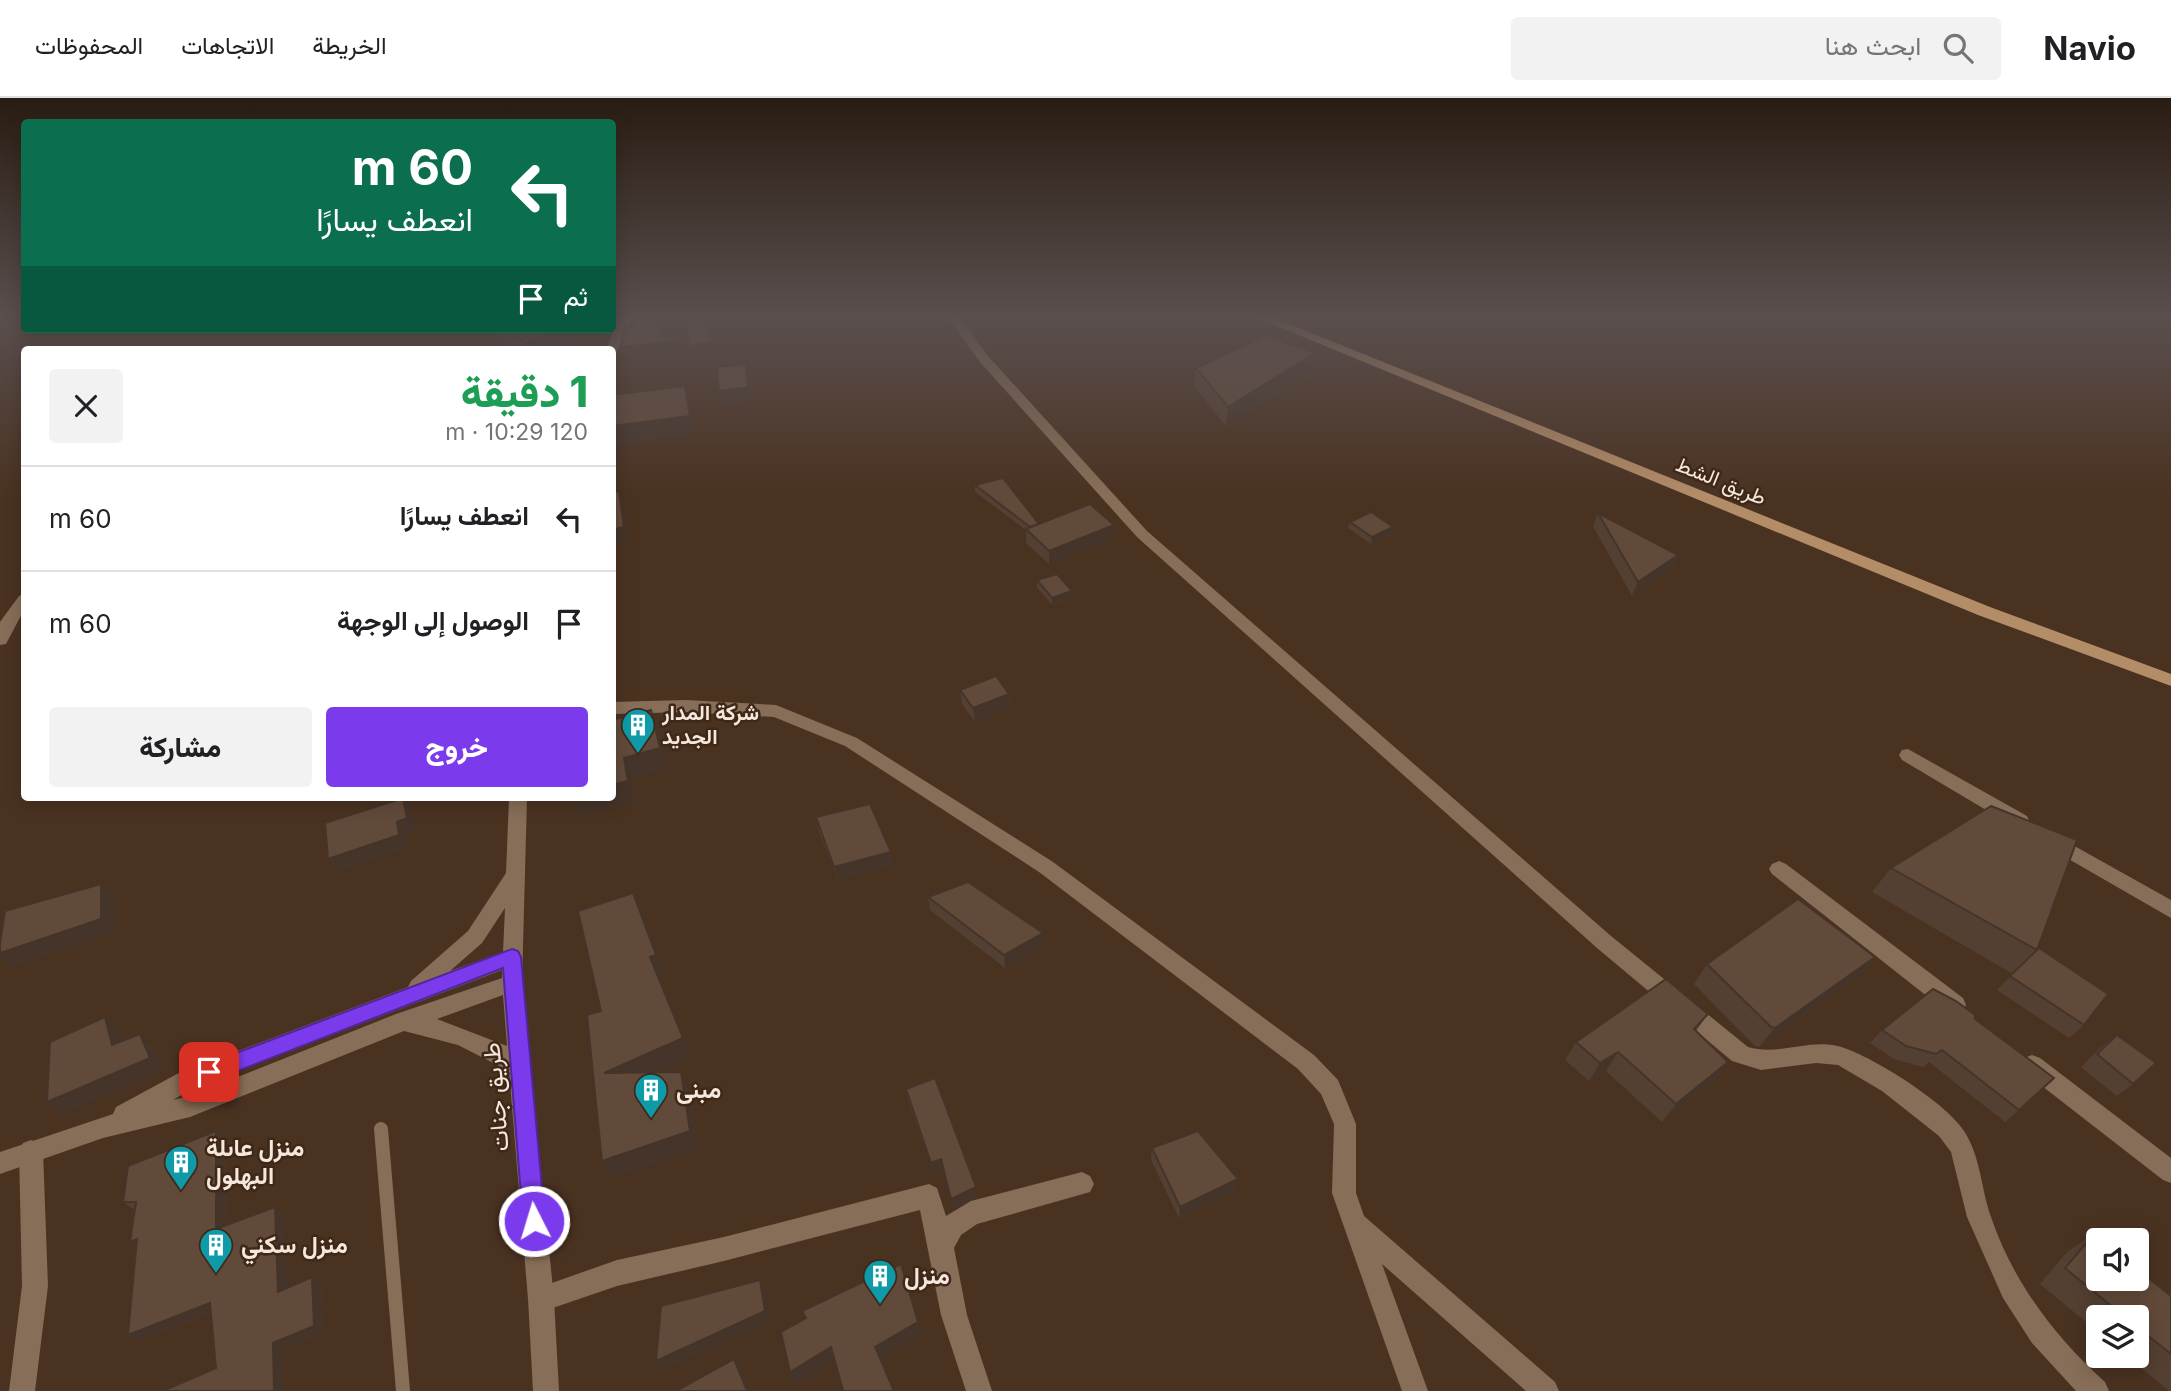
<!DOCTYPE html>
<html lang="ar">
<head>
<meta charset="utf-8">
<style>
  body { margin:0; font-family:Inter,Vazirmatn,sans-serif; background:#f2f2f2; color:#202124; direction:rtl; height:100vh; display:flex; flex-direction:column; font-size:26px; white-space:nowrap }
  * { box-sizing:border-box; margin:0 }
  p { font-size:23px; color:#757577 }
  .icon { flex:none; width:38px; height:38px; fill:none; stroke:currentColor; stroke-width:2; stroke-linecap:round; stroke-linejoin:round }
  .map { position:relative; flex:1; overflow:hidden; direction:ltr }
  .drawer { position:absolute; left:21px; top:248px; width:595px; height:455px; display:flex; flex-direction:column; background:#fff; border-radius:7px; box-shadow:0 4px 18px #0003; direction:rtl }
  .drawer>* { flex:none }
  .guide { position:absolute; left:21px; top:21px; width:595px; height:214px; border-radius:7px; box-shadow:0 4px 18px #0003; direction:rtl; background:#0b6e4f; color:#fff; overflow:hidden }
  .buttons { position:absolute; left:2086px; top:1130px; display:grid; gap:14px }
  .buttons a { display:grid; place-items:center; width:63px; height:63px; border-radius:7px; background:#fff; box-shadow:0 4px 18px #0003; font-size:35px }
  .pin { position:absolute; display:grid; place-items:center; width:60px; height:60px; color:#fff; margin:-30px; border-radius:14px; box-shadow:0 4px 10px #0006 }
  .me { position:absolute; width:77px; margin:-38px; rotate:355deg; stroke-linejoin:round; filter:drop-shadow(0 0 5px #0008) }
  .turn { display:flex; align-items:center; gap:24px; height:147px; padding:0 28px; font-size:32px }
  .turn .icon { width:91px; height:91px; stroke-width:2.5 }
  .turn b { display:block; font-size:49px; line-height:60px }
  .then { display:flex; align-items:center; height:66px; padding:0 28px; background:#0003; gap:14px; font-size:26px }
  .round { display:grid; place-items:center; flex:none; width:74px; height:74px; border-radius:7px; background:#f2f2f2 }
  .summary { display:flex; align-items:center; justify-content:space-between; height:119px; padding:0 28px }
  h1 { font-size:42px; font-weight:800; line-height:52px; color:#1e9e55 }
  .cta { display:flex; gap:14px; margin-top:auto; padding:14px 28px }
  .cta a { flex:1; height:80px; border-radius:7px; background:#7c3aed; color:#fff; font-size:28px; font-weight:800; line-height:80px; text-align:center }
  .cta a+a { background:#f2f2f2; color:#202124 }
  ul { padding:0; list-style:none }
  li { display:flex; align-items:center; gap:21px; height:105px; padding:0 28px; border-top:2px solid #e0e0e0 }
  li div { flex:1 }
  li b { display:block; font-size:26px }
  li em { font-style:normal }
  header { display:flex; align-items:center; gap:42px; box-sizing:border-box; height:98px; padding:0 35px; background:#fff; border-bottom:2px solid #e0e0e0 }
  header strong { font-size:33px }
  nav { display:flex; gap:38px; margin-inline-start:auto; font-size:24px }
  .search { width:490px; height:63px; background:#f2f2f2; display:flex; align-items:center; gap:18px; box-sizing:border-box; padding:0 24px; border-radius:7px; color:#757577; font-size:26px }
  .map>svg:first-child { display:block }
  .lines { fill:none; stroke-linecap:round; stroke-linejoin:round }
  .service { stroke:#876e58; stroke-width:14 }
  .minor { fill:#876e58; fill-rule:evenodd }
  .tertiary { fill:#876e58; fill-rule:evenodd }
  .secondary { fill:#b38c68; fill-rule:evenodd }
  .wall { fill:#544032 }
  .shaded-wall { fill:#453429 }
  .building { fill:#624a3a; stroke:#453429; stroke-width:2 }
  .route { fill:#7c3aed; stroke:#51269a; stroke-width:2 }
  .labels { text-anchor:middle; stroke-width:5; stroke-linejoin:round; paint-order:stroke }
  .street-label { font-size:21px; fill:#f6e7dc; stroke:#3f2817 }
  .poi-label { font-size:21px; font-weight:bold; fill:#f6e7dc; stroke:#3f2817; text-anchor:start }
  .near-poi-label { font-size:24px; font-weight:bold; fill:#f6e7dc; stroke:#3f2817; text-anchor:start }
  .near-street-label { font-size:24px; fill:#f6e7dc; stroke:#3f2817 }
</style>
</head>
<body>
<header>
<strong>Navio</strong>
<div class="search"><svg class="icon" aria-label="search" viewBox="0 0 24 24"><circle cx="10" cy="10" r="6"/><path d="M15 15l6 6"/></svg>ابحث هنا</div>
<nav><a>الخريطة</a><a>الاتجاهات</a><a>المحفوظات</a></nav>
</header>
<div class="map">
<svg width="2171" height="1293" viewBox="0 0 2171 1293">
  <rect width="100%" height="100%" fill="#4a3221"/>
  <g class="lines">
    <polyline class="service" points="381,1031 403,1293"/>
    <g class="minor">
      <path d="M 946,217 L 958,217 L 988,258 L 1147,433 L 1611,838 L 1748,949 C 1781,959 1814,937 1847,951 C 1879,963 1946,1005 1964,1033 C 1981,1059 1981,1091 1991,1119 C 2013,1184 2055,1239 2105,1284 L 2109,1293 L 2076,1293 L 2032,1245 L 2003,1200 L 1967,1119 L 1951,1054 L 1939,1038 L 1882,993 L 1838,967 L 1816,965 L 1761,972 L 1732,963 L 1597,850 L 1137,439 L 980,264 Z"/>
      <polygon points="24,496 24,512 6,546 0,547 0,524 19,498"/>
      <polygon points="686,602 776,607 857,640 1053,764 1314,957 1338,982 1356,1026 1356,1095 1364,1118 1555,1284 1559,1293 1526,1293 1382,1166 1428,1293 1402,1293 1332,1095 1334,1026 1321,996 1298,971 1039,774 845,648 774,619 686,614 612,616 612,604"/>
      <polygon points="1908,651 2027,718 2029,723 2027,728 2013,728 1902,662 1899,657 1902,652"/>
      <polygon points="2053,736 2171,802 2171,820 2046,748 2044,743 2046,738"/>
      <polygon points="1779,763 1786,766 1963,900 1966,907 1963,914 1955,916 1947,914 1772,776 1769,771 1772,766"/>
      <polygon points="2032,957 2040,960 2171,1060 2171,1085 2163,1082 2024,974 2021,967 2024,960"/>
      <polygon points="31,1042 39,1045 43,1053 48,1188 35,1293 9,1293 22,1188 19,1053 23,1045"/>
      <polygon points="1082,1074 1090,1078 1094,1086 1090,1094 977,1126 961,1137 954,1150 967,1217 992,1293 966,1293 941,1217 920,1112 724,1163 617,1188 541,1214 532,1210 528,1201 532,1192 617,1162 724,1139 929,1086 937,1090 946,1118 971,1103"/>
    </g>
    <g class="tertiary">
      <polygon points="620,217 632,217 618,252 612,255 612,252 606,252"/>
      <path d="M 509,700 L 527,700 L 522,885 L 554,1201 L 559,1293 L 533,1293 L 528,1201 L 509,973 L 458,947 L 404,933 L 190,1019 L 103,1040 L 0,1076 L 0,1054 L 113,1016 L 116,1009 L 177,976 L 408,889 L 411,883 L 468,833 L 506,775 ZM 505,810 L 503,854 L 450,873 L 482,845 ZM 502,872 L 502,880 L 396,916 L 190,998 L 173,1002 L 193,990 ZM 503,897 L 507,948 L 437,921 Z"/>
    </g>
    <polygon class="secondary" points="1250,217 1267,217 1990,509 2171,576 2171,588 1978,517"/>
  </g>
  <g class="wall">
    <polygon points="485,231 592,231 553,252 517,252"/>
    <polygon points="1315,255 1312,274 1226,328 1195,289 1196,270"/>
    <polygon points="975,387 1039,426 1114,427 1114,441 1049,466 1026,445 1026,432 975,394"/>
    <polygon points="1598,415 1678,457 1672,471 1632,498 1593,428"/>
    <polygon points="1350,424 1392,436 1371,446 1348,430"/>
    <polygon points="1037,482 1073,500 1052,507 1037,489"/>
    <polygon points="960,592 1009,596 1010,610 975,624 962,606"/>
    <polygon points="816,719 894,767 838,782 819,733"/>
    <polygon points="1891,770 2037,852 2084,927 2069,940 1997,892 2013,876 1872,794"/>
    <polygon points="928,799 1044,848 1005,870 930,812"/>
    <polygon points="1875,859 1858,878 1759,949 1755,948 1694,886 1707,866"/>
    <polygon points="1708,916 1696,933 1728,964 1714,982 1662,1024 1606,973 1589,983 1565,962 1576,944"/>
    <polygon points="1975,921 2019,1012 2005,1024 1929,964 1923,969 1894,961 1870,945 1882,932"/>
    <polygon points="2117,937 2133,986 2117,998 2081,969 2101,949"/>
    <polygon points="906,991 977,1099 953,1111 943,1071 934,1075 908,1002"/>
    <polygon points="216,1033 225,1041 226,1127 284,1116 287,1190 312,1179 321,1186 323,1235 283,1252 216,1270 211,1215 139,1243 137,1149 130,1144 135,1112 123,1104"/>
    <polygon points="1152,1050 1235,1093 1179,1120 1151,1062"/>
    <polygon points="2093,1137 2171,1198 2171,1293 2169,1293 2127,1258 2137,1258 2137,1220 2098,1220 2098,1234 2040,1186 2068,1153"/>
  </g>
  <g class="shaded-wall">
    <polygon points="660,217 665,217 662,245 681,243 684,255 624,261 621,249 658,236"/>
    <polygon points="554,231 592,231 553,252 529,252 527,245"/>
    <polygon points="711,244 714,256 693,259 690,248"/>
    <polygon points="1315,255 1312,274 1226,328 1228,309"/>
    <polygon points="746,266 749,279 751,302 722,306 719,293"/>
    <polygon points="685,288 690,307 695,337 612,348 612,328"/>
    <polygon points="619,393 623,406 629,442 612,445 612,432"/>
    <polygon points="1114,427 1114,441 1049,466 1049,453"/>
    <polygon points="1393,429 1392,436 1371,446 1372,439"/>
    <polygon points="1678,457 1672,471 1632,498 1638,484"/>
    <polygon points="1072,493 1073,500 1052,507 1052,500"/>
    <polygon points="1009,596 1010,610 975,624 973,610"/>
    <polygon points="612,612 617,623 612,623"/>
    <polygon points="651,612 659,633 668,671 632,681 636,704 581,718 573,700 612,700 612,687 624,660"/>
    <polygon points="403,700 412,714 415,734 406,737 408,751 338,774 328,761 397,724"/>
    <polygon points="891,754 894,767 838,782 834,769"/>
    <polygon points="101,786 114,799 115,834 14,869 0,857 0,855"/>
    <polygon points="633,795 643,815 665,876 659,879 691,959 615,994 604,975"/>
    <polygon points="1043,835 1044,848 1005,870 1004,857"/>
    <polygon points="1875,859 1858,878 1759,949 1775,930"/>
    <polygon points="105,919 119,931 127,960 112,947"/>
    <polygon points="140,936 154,949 165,972 63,1016 47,1004"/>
    <polygon points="1618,954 1606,973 1589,983 1600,965"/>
    <polygon points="1728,964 1714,982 1662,1024 1676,1006"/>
    <polygon points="681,974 690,993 700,1051 613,1081 602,1063"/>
    <polygon points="216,1033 225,1041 226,1138 216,1131"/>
    <polygon points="941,1061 943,1071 934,1075 931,1065"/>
    <polygon points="1238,1081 1235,1093 1179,1120 1180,1109"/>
    <polygon points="976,1089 977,1099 953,1111 951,1101"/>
    <polygon points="275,1109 284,1116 288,1201 278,1194"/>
    <polygon points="137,1141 141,1152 130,1144"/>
    <polygon points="901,1166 922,1237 880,1262 875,1249"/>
    <polygon points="312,1179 321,1186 323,1235 283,1252 284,1293 274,1293 273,1245"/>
    <polygon points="760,1182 766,1192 771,1223 664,1273 656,1263"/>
    <polygon points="210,1205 220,1211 139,1243 128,1237"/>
    <polygon points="831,1249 837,1261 797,1286 790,1274"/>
    <polygon points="734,1261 742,1273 750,1293 747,1293"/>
  </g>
  <g class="building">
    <polygon points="638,217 660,217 658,236 681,243 621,249 625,226 634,229"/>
    <polygon points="682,217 703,217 711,244 690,248"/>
    <polygon points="505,231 554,231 527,245"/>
    <polygon points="1266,237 1315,255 1228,309 1196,270"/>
    <polygon points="746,266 748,289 719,293 717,269"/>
    <polygon points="685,288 690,318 612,328 612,297"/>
    <polygon points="1003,380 1039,426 1030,429 975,387"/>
    <polygon points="619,393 624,429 612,432 612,394"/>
    <polygon points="1090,406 1114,427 1049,453 1026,431"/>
    <polygon points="1371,414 1393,429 1372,439 1350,424"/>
    <polygon points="1598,415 1678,457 1638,484"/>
    <polygon points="1057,476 1072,493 1052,500 1037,482"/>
    <polygon points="996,578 1009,596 973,610 960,592"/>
    <polygon points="651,612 660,650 624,660 628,683 612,687 612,622"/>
    <polygon points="403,700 407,720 397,724 399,737 328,761 325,725"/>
    <polygon points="870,706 891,754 834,769 816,719"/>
    <polygon points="1991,708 2077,742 2037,852 1891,770"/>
    <polygon points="968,784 1043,835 1004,857 928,799"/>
    <polygon points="101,786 101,821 0,855 0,845 5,813"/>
    <polygon points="633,795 656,857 650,859 683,940 604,975 681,974 690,1033 602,1063 587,917 601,913 578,813"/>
    <polygon points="1798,801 1875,859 1775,930 1771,929 1707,866"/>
    <polygon points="2039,850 2108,896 2084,927 2010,878"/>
    <polygon points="1666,881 1708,916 1694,931 1728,964 1676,1006 1618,954 1600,965 1576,944"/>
    <polygon points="1933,891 1956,903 1975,917 1975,921 2054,980 2019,1012 1942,952 1936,956 1906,948 1882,932"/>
    <polygon points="105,919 112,947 140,936 150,960 47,1004 50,944"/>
    <polygon points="2117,937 2156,965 2133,986 2097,956"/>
    <polygon points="935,980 976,1089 951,1101 941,1061 931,1065 906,991"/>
    <polygon points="216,1033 216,1131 275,1109 278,1194 312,1179 314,1228 273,1245 274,1293 163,1293 216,1270 210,1205 128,1237 137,1141 130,1144 136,1104 123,1104 128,1068"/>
    <polygon points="1198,1033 1238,1081 1180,1109 1152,1050"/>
    <polygon points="2093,1137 2100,1143 2098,1143 2098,1181 2137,1181 2137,1171 2171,1198 2171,1256 2137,1229 2137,1220 2126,1220 2065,1170"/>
    <polygon points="901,1166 918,1224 875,1249 894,1293 841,1293 843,1292 831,1249 790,1274 781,1234 806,1220 802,1213"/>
    <polygon points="760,1182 765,1213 656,1263 661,1208"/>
    <polygon points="734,1261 747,1293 676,1293"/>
  </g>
  <linearGradient id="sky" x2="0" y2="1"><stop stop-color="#291c12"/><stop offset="0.55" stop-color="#5a4f4e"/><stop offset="1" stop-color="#5a4f4e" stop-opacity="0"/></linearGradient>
  <rect width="2171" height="398" fill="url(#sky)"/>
  <polygon class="route" points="512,851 518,853 521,859 545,1123 542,1131 534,1134 526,1131 523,1123 503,870 209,984 202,981 199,974 202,968"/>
  <defs>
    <symbol id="building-pin" viewBox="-11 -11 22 30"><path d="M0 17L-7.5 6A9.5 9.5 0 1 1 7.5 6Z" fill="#0f9aa8" stroke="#3f2817"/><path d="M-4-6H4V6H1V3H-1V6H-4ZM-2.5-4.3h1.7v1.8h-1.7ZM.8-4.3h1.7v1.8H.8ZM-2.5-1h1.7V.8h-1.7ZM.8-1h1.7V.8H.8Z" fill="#fff"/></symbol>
  </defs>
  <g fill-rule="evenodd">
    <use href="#building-pin" x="619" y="608" width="38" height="52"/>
    <use href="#building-pin" x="632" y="973" width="38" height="52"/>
    <use href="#building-pin" x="162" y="1045" width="38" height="52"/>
    <use href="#building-pin" x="197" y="1128" width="38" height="52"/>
    <use href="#building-pin" x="861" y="1159" width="38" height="52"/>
  </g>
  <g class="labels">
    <g class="street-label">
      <text transform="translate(1721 383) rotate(22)" y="7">طريق الشط</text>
    </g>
    <g class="poi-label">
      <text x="662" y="622">شركة المدار<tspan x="662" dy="24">الجديد</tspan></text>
    </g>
    <g class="near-poi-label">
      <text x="676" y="1000">مبنى</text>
      <text x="206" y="1058">منزل عاىلة<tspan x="206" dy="28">البهلول</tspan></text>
      <text x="241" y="1155">منزل سكني</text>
      <text x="904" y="1186">منزل</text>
    </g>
    <g class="near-street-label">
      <text transform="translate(496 999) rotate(-95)" y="8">طريق جنات</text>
    </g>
  </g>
</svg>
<div class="buttons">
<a><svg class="icon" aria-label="sound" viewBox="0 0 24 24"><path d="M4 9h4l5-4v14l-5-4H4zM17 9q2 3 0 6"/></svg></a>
<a><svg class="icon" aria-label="layers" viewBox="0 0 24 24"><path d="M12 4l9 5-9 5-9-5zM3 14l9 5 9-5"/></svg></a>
</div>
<div class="pin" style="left:209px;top:974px;background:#d93025"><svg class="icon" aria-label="arrive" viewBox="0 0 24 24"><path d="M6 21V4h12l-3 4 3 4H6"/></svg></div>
<svg class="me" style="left:534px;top:1123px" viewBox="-20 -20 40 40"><circle r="17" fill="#7c3aed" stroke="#fff" stroke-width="3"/><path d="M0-11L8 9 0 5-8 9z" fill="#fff"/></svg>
<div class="guide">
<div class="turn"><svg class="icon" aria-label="left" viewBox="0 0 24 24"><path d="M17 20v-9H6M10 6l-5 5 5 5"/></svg><div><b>60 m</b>انعطف يسارًا</div></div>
<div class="then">ثم<svg class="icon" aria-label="arrive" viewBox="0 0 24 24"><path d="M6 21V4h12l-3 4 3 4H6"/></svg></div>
</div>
<section class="drawer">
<div class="summary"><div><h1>1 دقيقة</h1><p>120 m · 10:29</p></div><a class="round"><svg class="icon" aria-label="close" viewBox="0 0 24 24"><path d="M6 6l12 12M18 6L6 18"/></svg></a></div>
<ul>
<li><svg class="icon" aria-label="left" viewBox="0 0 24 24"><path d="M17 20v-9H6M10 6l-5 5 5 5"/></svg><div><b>انعطف يسارًا</b></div><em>60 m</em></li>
<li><svg class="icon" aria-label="arrive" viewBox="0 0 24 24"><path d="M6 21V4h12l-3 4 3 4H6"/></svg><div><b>الوصول إلى الوجهة</b></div><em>60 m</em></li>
</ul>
<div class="cta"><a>خروج</a><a>مشاركة</a></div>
</section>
</div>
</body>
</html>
